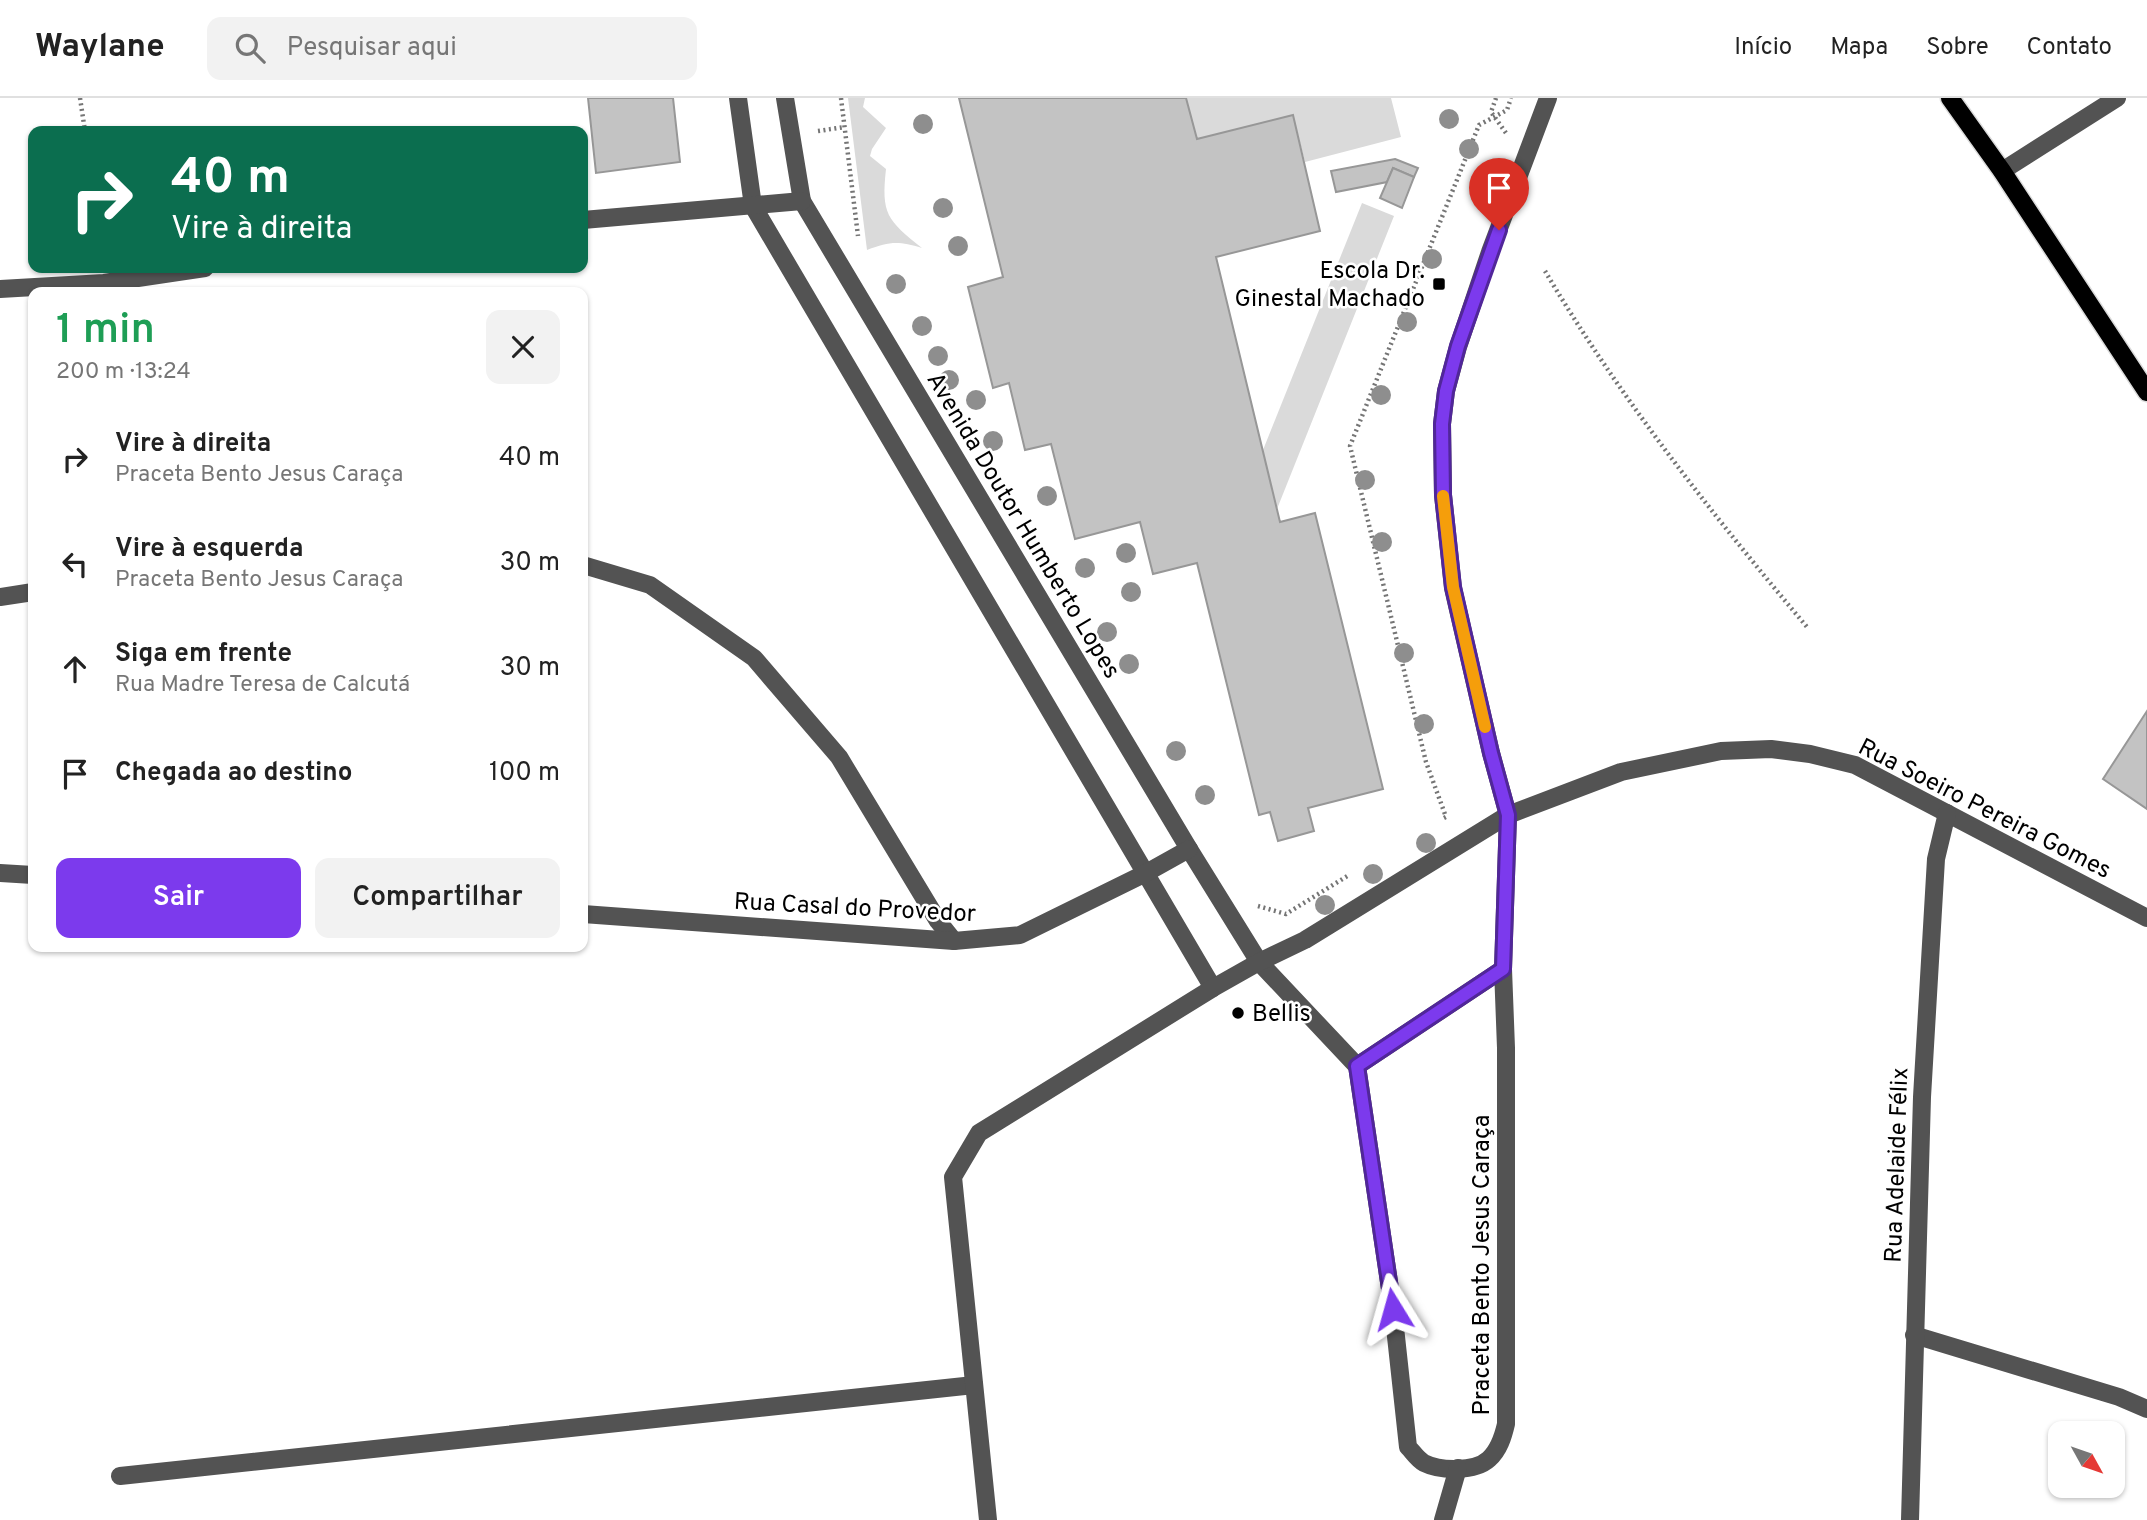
<!DOCTYPE html>
<html lang="pt">
<head>
<meta charset="utf-8">
<style>
  body { margin:0; font-family:Overpass,sans-serif; background:#f2f2f2; color:#222; height:100vh; display:flex; flex-direction:column; font-size:26px; white-space:nowrap }
  * { box-sizing:border-box; margin:0 }
  p { font-size:23px; color:#767676 }
  .icon { flex:none; width:38px; height:38px; fill:none; stroke:currentColor; stroke-width:2; stroke-linecap:round; stroke-linejoin:round }
  .map { position:relative; flex:1; overflow:hidden }
  .sheet { position:absolute; left:28px; top:189px; width:560px; height:665px; display:flex; flex-direction:column; background:#fff; border-radius:14px; box-shadow:0 2px 5px #0004 }
  .sheet>* { flex:none }
  .top-card { position:absolute; left:28px; top:28px; width:560px; height:147px; border-radius:14px; box-shadow:0 2px 5px #0004; background:#0b6e4f; color:#fff; overflow:hidden }
  .needle { width:46px; rotate:130deg }
  .controls { position:absolute; left:2048px; top:1323px; display:grid; gap:14px }
  .controls a { display:grid; place-items:center; width:77px; height:77px; border-radius:14px; background:#fff; box-shadow:0 2px 5px #0004; font-size:35px }
  .pin { position:absolute; display:grid; place-items:center; width:60px; height:60px; color:#fff; margin:-72px -30px; border-radius:50% 50% 50% 0; rotate:-45deg; box-shadow:0 0 7px #0007 }
  .pin .icon { rotate:45deg }
  .me { position:absolute; width:77px; margin:-38px; rotate:352deg; stroke-linejoin:round; filter:drop-shadow(0 0 5px #0008) }
  .turn { display:flex; align-items:center; gap:24px; height:147px; padding:0 28px; font-size:32px }
  .turn .icon { width:91px; height:91px; stroke-width:2.5 }
  .turn b { display:block; font-size:49px; line-height:60px }
  .round { display:grid; place-items:center; flex:none; width:74px; height:74px; border-radius:14px; background:#f2f2f2 }
  .summary { display:flex; align-items:center; justify-content:space-between; height:119px; padding:0 28px }
  h1 { font-size:42px; font-weight:600; line-height:52px; color:#1e9e55 }
  .button { display:flex; gap:14px; margin-top:auto; padding:14px 28px }
  .button a { flex:1; height:80px; border-radius:14px; background:#7c3aed; color:#fff; font-size:28px; font-weight:600; line-height:80px; text-align:center }
  .button a+a { background:#f2f2f2; color:#222 }
  ul { padding:0; list-style:none }
  li { display:flex; align-items:center; gap:21px; height:105px; padding:0 28px }
  li div { flex:1 }
  li b { display:block; font-size:26px }
  li em { font-style:normal }
  header { display:flex; align-items:center; gap:42px; box-sizing:border-box; height:98px; padding:0 35px; background:#fff; border-bottom:2px solid #e0e0e0 }
  header strong { font-size:33px }
  nav { display:flex; gap:38px; margin-inline-start:auto; font-size:24px }
  .search { width:490px; height:63px; background:#f2f2f2; display:flex; align-items:center; gap:18px; box-sizing:border-box; padding:0 24px; border-radius:14px; color:#767676; font-size:26px }
  .map>svg:first-child { display:block }
  .green { fill:#dadada }
  .building { fill:#c3c3c3; stroke:#979797; stroke-width:2 }
  .lines { fill:none; stroke-linecap:round; stroke-linejoin:round }
  .major-casing { stroke:#dbdbdb; stroke-width:21 }
  .path { stroke:#757575; stroke-width:4.5; stroke-dasharray:2 3.5; stroke-linecap:butt }
  .minor { stroke:#535353; stroke-width:18 }
  .major { stroke:#000; stroke-width:18 }
  .tree { fill:#8e8e8e }
  .route-casing { stroke:#51269a; stroke-width:18 }
  .route { stroke:#7c3aed; stroke-width:12 }
  .slow { stroke:#f59e0b; stroke-width:12 }
  .poi-dot { fill:#000; stroke:#fff; stroke-width:2.5 }
  .labels { text-anchor:middle; stroke-width:5; stroke-linejoin:round; paint-order:stroke }
  .poi-label { font-size:24px; fill:#000; stroke:#fff; text-anchor:end }
  .street-label { font-size:24px; fill:#000; stroke:#fff }
</style>
</head>
<body>
<header>
<strong>Waylane</strong>
<div class="search"><svg class="icon" aria-label="search" viewBox="0 0 24 24"><circle cx="10" cy="10" r="6"/><path d="M15 15l6 6"/></svg>Pesquisar aqui</div>
<nav><a>Início</a><a>Mapa</a><a>Sobre</a><a>Contato</a></nav>
</header>
<div class="map">
<svg width="2147" height="1422" viewBox="0 0 2147 1422">
  <rect width="100%" height="100%" fill="#fff"/>
  <g class="green">
    <path d="M 848,0 L 865,0 L 863,9 L 886,30 L 872,51 L 870,58 L 886,71 C 881,116 887,122 922,150 C 899,143 890,143 867,152 Z"/>
    <polygon points="1186,0 1391,0 1401,39 1305,64 1293,17 1197,41"/>
    <polygon points="1362,105 1394,118 1277,411 1263,352"/>
  </g>
  <g class="building">
    <polygon points="588,0 673,0 680,64 596,75"/>
    <polygon points="959,0 1186,0 1197,41 1293,17 1320,133 1216,159 1280,424 1315,415 1383,691 1308,710 1314,733 1278,743 1270,714 1259,717 1197,465 1153,476 1140,424 1075,441 1051,346 1025,352 1009,285 993,290 968,189 1003,179"/>
    <polygon points="1395,61 1418,70 1414,79 1393,70 1387,84 1336,94 1331,73"/>
    <polygon points="1393,70 1414,79 1402,110 1380,100"/>
    <polygon points="2147,613 2147,711 2103,681"/>
  </g>
  <g class="lines">
    <defs>
      <polyline id="major" points="1950,0 2002,73 2147,294"/>
    </defs>
    <use href="#major" class="major-casing"/>
    <g class="path">
      <polyline points="80,0 85,33"/>
      <polyline points="841,0 858,138"/>
      <polyline points="1496,0 1491,14 1506,35"/>
      <polyline points="818,33 845,29"/>
      <path d="M 1545,173 C 1620,300 1712,416 1807,529"/>
      <polyline points="1444,720 1446,719 1426,664 1350,348 1479,27 1507,12 1511,0"/>
      <polyline points="1258,808 1286,816 1349,777"/>
    </g>
    <g class="minor">
      <polyline points="738,0 753,108 1213,890"/>
      <path d="M 785,0 L 802,103 L 1189,751 L 1259,864 L 1357,968 L 1393,1211 L 1408,1349 C 1413,1354 1417,1361 1424,1365 C 1440,1373 1475,1374 1489,1361 C 1499,1352 1503,1339 1506,1326 L 1506,950 L 1503,871 L 1508,717 L 1491,655 L 1453,490 L 1443,397 L 1442,326 L 1446,293 L 1458,249 L 1490,154 L 1548,0"/>
      <polyline points="2002,73 2117,0"/>
      <polyline points="583,122 802,103"/>
      <polyline points="0,191 104,185 205,170"/>
      <polyline points="583,467 650,487 754,560 839,659 938,823 954,843"/>
      <polyline points="0,499 33,494"/>
      <polyline points="0,775 33,777"/>
      <polyline points="583,816 954,843 1020,837 1146,775 1189,751"/>
      <polyline points="1357,968 1503,871"/>
      <polyline points="1914,1237 2119,1299 2147,1311"/>
      <polyline points="120,1378 974,1287"/>
      <polyline points="988,1422 953,1079 979,1035 1213,890 1259,864 1305,842 1508,717 1621,674 1721,653 1771,651 1810,656 1855,667 2147,820"/>
      <polyline points="1443,1422 1458,1370"/>
      <polyline points="1910,1422 1922,999 1936,761 1947,715"/>
    </g>
    <use href="#major" class="major"/>
  </g>
  <g class="tree">
    <circle cx="1449" cy="21" r="10"/>
    <circle cx="923" cy="26" r="10"/>
    <circle cx="1469" cy="51" r="10"/>
    <circle cx="943" cy="110" r="10"/>
    <circle cx="958" cy="148" r="10"/>
    <circle cx="1432" cy="161" r="10"/>
    <circle cx="896" cy="186" r="10"/>
    <circle cx="1407" cy="224" r="10"/>
    <circle cx="922" cy="228" r="10"/>
    <circle cx="938" cy="258" r="10"/>
    <circle cx="949" cy="282" r="10"/>
    <circle cx="1381" cy="297" r="10"/>
    <circle cx="976" cy="302" r="10"/>
    <circle cx="993" cy="343" r="10"/>
    <circle cx="1365" cy="382" r="10"/>
    <circle cx="1047" cy="398" r="10"/>
    <circle cx="1382" cy="444" r="10"/>
    <circle cx="1126" cy="455" r="10"/>
    <circle cx="1085" cy="470" r="10"/>
    <circle cx="1131" cy="494" r="10"/>
    <circle cx="1107" cy="534" r="10"/>
    <circle cx="1404" cy="555" r="10"/>
    <circle cx="1129" cy="566" r="10"/>
    <circle cx="1424" cy="626" r="10"/>
    <circle cx="1176" cy="653" r="10"/>
    <circle cx="1205" cy="697" r="10"/>
    <circle cx="1426" cy="745" r="10"/>
    <circle cx="1373" cy="776" r="10"/>
    <circle cx="1325" cy="807" r="10"/>
  </g>
  <g class="lines">
    <defs>
      <polyline id="route" points="1393,1211 1357,968 1503,871 1508,717 1491,655 1453,489 1443,397 1442,326 1446,293 1458,248 1499,132"/>
    </defs>
    <use href="#route" class="route-casing"/>
    <use href="#route" class="route"/>
    <polyline class="slow" points="1443,398 1453,489 1485,629"/>
  </g>
  <g class="poi-dot">
    <rect x="1432" y="179" width="14" height="14" rx="3.5"/>
    <circle cx="1238" cy="915" r="7"/>
  </g>
  <g class="labels">
    <g class="poi-label">
      <text x="1425" y="180">Escola Dr.<tspan x="1425" dy="28">Ginestal Machado</tspan></text>
      <text x="1252" y="923" text-anchor="start">Bellis</text>
    </g>
    <g class="street-label">
      <text transform="translate(1024 427) rotate(59)" y="8">Avenida Doutor Humberto Lopes</text>
      <text transform="translate(1985 710) rotate(27)" y="8">Rua Soeiro Pereira Gomes</text>
      <text transform="translate(855 809) rotate(3)" y="8">Rua Casal do Provedor</text>
      <text transform="translate(1896 1067) rotate(-88)" y="8">Rua Adelaide Félix</text>
      <text transform="translate(1481 1167) rotate(-90)" y="8">Praceta Bento Jesus Caraça</text>
    </g>
  </g>
</svg>
<div class="controls">
<a><svg class="needle" viewBox="-14 -14 28 28"><path d="M0-13l5 13h-10z" fill="#e53935"/><path d="M0 13l5-13h-10z" fill="#767676"/></svg></a>
</div>
<div class="pin" style="left:1499px;top:132px;background:#d93025"><svg class="icon" aria-label="arrive" viewBox="0 0 24 24"><path d="M6 21V4h12l-3 4 3 4H6"/></svg></div>
<svg class="me" style="left:1393px;top:1211px" viewBox="-20 -20 40 40"><path d="M0-17L14 15 0 8-14 15z" fill="#7c3aed" stroke="#fff" stroke-width="4"/></svg>
<div class="top-card">
<div class="turn"><svg class="icon" aria-label="right" viewBox="0 0 24 24"><path d="M7 20v-9h11M14 6l5 5-5 5"/></svg><div><b>40 m</b>Vire à direita</div></div>
</div>
<section class="sheet">
<div class="summary"><div><h1>1 min</h1><p>200 m · 13:24</p></div><a class="round"><svg class="icon" aria-label="close" viewBox="0 0 24 24"><path d="M6 6l12 12M18 6L6 18"/></svg></a></div>
<ul>
<li><svg class="icon" aria-label="right" viewBox="0 0 24 24"><path d="M7 20v-9h11M14 6l5 5-5 5"/></svg><div><b>Vire à direita</b><p>Praceta Bento Jesus Caraça</p></div><em>40 m</em></li>
<li><svg class="icon" aria-label="left" viewBox="0 0 24 24"><path d="M17 20v-9H6M10 6l-5 5 5 5"/></svg><div><b>Vire à esquerda</b><p>Praceta Bento Jesus Caraça</p></div><em>30 m</em></li>
<li><svg class="icon" aria-label="ahead" viewBox="0 0 24 24"><path d="M12 20V5M6 11l6-6 6 6"/></svg><div><b>Siga em frente</b><p>Rua Madre Teresa de Calcutá</p></div><em>30 m</em></li>
<li><svg class="icon" aria-label="arrive" viewBox="0 0 24 24"><path d="M6 21V4h12l-3 4 3 4H6"/></svg><div><b>Chegada ao destino</b></div><em>100 m</em></li>
</ul>
<div class="button"><a>Sair</a><a>Compartilhar</a></div>
</section>
</div>
</body>
</html>
